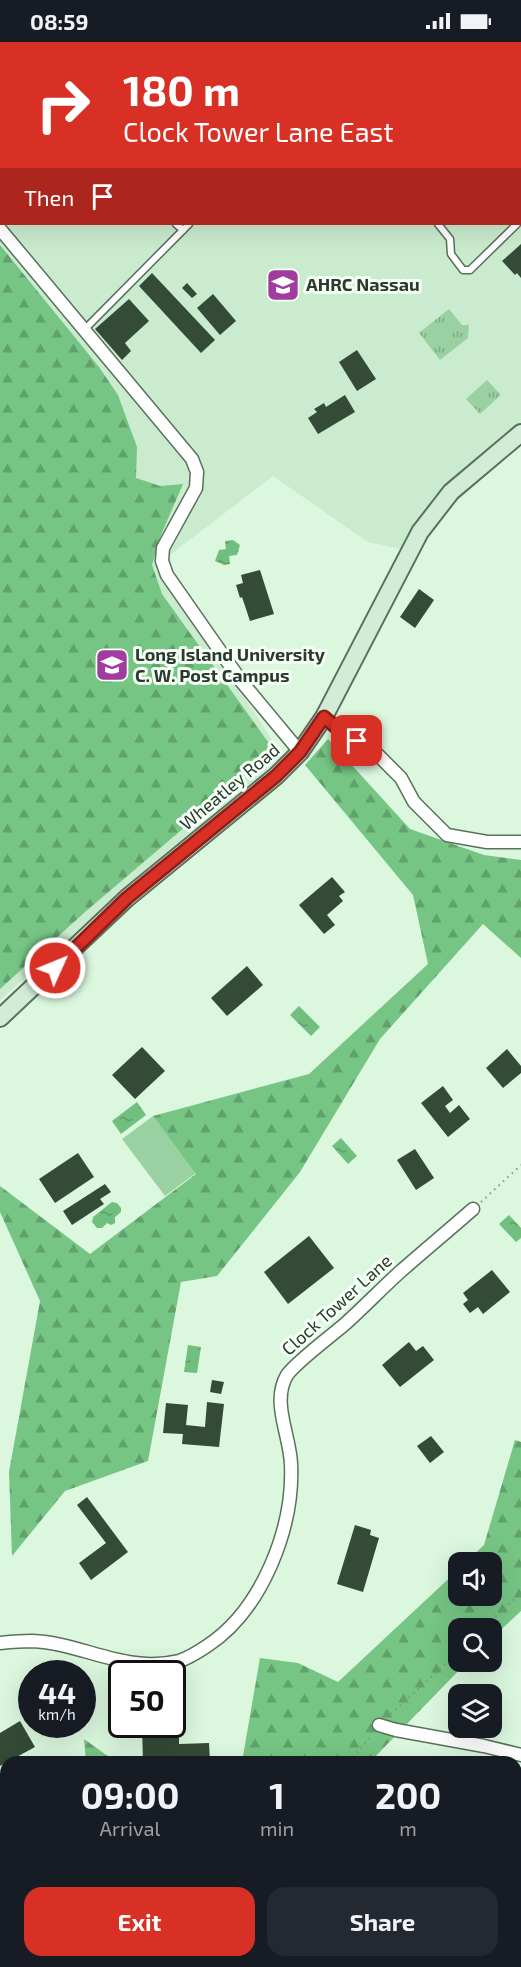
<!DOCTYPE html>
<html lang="en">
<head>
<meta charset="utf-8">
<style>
  body { margin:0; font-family:"Exo 2",sans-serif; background:#242831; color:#f1f3f6; height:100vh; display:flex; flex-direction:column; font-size:22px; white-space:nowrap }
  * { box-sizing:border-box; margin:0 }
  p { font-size:20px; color:#9ea1a6 }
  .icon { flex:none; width:33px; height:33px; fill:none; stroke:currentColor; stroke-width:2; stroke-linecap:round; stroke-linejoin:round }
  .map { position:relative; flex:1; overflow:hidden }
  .drawer { position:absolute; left:0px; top:1714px; width:522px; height:212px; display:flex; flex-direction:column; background:#171b24; border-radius:18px 18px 0 0; box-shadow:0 6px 24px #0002 }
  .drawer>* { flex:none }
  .hud { position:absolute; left:0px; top:0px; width:522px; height:183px; box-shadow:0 6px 24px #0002; background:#d93025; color:#fff; overflow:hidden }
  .fabs { position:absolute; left:448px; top:1510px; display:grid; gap:12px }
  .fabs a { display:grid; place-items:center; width:54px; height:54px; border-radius:12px; background:#171b24; box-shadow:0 6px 24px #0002; font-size:30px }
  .speed { position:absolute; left:18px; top:1618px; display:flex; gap:12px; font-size:30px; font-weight:700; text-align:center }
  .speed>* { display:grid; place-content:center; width:78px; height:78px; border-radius:50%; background:#171b24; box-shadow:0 6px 24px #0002; line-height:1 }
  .speed small { font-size:15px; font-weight:400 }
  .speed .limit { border:3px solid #111; border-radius:9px; background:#fff; color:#111 }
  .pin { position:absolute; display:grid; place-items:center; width:51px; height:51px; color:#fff; margin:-26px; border-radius:12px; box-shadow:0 3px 9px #0006 }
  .me { position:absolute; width:66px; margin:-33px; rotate:46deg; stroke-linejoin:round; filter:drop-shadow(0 0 4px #0008) }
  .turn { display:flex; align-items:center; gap:21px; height:126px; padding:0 24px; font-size:27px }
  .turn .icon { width:78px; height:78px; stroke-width:2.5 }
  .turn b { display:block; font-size:42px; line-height:51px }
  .then { display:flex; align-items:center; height:57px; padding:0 24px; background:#0003; gap:12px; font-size:22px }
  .eta { display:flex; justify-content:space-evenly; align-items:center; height:102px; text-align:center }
  .eta b { font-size:36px; font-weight:700; line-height:42px }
  .button { display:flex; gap:12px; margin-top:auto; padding:12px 24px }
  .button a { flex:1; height:69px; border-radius:18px; background:#d93025; color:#fff; font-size:24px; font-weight:700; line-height:69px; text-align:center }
  .button a+a { background:#242831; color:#f1f3f6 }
  .status { display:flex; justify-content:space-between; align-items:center; height:42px; padding:0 30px; background:#171b24; direction:ltr }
  .status svg { height:16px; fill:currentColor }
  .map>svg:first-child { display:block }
  .built { fill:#caebce }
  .green { fill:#9ad1a2 }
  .forest { fill:url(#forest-firs) }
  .park { fill:url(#park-tufts) }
  .water { fill:url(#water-ripples) }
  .building { fill:#334b37 }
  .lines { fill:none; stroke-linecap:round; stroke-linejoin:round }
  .service-casing { stroke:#59715c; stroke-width:9 }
  .minor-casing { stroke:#59715c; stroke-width:15 }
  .secondary-casing { stroke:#59715c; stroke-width:20 }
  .path { stroke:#829584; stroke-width:2; stroke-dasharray:1.5 4.5; stroke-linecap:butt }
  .service { stroke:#fff; stroke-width:6 }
  .minor { stroke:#fff; stroke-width:12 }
  .secondary { stroke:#d3ecd8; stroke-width:16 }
  .route-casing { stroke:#8d1f18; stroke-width:15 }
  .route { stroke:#d93025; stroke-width:10 }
  .labels { text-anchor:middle; stroke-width:6; stroke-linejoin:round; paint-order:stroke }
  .poi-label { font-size:18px; font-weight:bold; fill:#2d382f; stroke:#f4fff5; text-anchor:start }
  .street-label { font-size:18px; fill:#2d382f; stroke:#f4fff5 }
</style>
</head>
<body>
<div class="status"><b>08:59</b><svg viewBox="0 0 49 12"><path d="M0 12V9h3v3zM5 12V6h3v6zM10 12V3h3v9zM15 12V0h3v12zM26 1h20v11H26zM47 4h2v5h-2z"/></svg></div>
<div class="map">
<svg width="521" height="1925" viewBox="0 0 521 1925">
  <defs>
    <pattern id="forest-firs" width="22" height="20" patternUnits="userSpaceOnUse" patternTransform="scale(1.5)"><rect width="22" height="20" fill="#76c584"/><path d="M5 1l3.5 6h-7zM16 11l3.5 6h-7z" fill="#61a16c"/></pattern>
    <pattern id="park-tufts" width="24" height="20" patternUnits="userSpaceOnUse" patternTransform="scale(1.5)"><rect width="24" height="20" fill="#9ad1a2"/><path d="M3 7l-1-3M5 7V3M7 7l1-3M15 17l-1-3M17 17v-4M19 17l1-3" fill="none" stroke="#7eab84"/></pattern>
    <pattern id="water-ripples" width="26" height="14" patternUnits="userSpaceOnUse" patternTransform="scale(1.5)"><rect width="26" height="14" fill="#71bf7f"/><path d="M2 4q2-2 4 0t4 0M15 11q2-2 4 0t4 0" fill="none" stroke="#5d9c68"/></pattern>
  </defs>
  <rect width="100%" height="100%" fill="#dbf7de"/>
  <polygon class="built" points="285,0 521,0 521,391 465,437 409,509 368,500 273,434 162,519 167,533 282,714 0,958 0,135 1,135 2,182 520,182 520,2 282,1"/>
  <polygon class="green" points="153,1074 196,1131 165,1154 122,1097"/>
  <g class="forest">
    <polygon points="1,50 2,50 1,165 0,163"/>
    <polygon points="0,203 99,325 118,353 137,405 136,436 160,444 183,442 161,493 152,523 162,552 268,700 266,716 85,870 0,947"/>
    <polygon points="328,697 410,787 484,813 521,818 521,916 483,882 380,997 300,1130 217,1234 181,1240 148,1419 65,1449 12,1514 9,1430 40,1259 0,1170 0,1144 90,1212 196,1132 153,1074 309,1032 428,922 413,853 305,723"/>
    <polygon points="515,1398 521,1400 521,1569 492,1596 492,1587 459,1587 459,1620 467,1620 370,1720 242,1720 260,1616 298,1621 338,1640 459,1527 459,1554 492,1554 492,1521 465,1521 484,1503"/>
    <polygon points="84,1697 116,1720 86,1720"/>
    <polygon points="207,1920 509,1920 515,1925 206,1925"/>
  </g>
  <g class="park">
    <polygon points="449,267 462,283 469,283 468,296 440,318 419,291"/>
    <polygon points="487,338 501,353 480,372 466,357"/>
  </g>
  <g class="water">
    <polygon points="233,498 240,503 237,513 229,514 230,522 224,523 215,519 219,508 226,507 225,499"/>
    <polygon points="299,964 320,985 311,994 290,973"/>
    <polygon points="137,1060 146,1073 121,1092 112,1079"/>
    <polygon points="341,1096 357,1114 348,1122 332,1104"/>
    <polygon points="112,1160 117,1161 121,1166 121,1170 115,1175 115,1181 111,1183 107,1181 102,1186 97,1186 92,1180 93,1175"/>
    <polygon points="509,1173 521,1186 521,1196 516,1200 499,1182"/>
    <polygon points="188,1303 201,1305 197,1331 184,1330"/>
  </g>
  <g class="building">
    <polygon points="521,202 521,236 517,231 515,233 502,219"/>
    <polygon points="152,231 215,298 201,311 139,244"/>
    <polygon points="187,241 197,252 192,256 182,246"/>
    <polygon points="213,252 236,279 220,293 197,266"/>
    <polygon points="129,257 149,279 125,301 131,309 122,318 95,287"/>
    <polygon points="357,308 376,337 357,349 339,320"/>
    <polygon points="345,353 355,370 318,392 308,376 317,370 314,367 324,361 326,365"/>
    <polygon points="260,528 274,572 250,579 242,555 240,556 236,543 243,541 241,533"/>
    <polygon points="419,547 434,558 415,586 400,575"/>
    <polygon points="332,835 345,850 339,854 343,859 327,873 335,883 324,892 299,863"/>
    <polygon points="247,924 263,943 227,974 211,956"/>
    <polygon points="142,1005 165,1029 135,1057 112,1033"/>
    <polygon points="507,1007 521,1024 521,1031 503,1046 486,1026"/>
    <polygon points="443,1044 453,1058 445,1064 450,1071 459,1063 470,1077 448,1095 421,1061"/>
    <polygon points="415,1107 434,1136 416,1148 397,1118"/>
    <polygon points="78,1111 94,1135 55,1161 39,1137"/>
    <polygon points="105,1142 111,1150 100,1157 104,1162 72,1183 63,1169"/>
    <polygon points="309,1194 334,1226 288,1262 264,1230"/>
    <polygon points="492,1228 510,1250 483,1272 478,1265 470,1271 463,1262 468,1258 463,1251"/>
    <polygon points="409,1300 416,1309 423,1304 434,1318 400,1345 382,1323"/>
    <polygon points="212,1338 224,1340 221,1352 210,1350"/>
    <polygon points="207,1360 224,1362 219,1405 182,1402 183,1392 163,1391 166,1361 188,1363 186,1383 205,1385"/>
    <polygon points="431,1394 444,1410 430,1421 417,1404"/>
    <polygon points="87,1455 128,1510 91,1538 79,1521 106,1501 77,1463"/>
    <polygon points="355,1483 371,1488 370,1493 379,1496 363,1550 337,1542"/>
    <polygon points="20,1679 35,1705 0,1724 0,1691"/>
    <polygon points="142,1685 157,1685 158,1689 179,1688 179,1702 209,1701 210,1720 143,1720"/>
    <polygon points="516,1774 521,1776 521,1783 516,1792"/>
    <polygon points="5,1880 6,1880 6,1909 0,1907"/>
  </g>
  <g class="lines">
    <defs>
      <g id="service">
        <polyline points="461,0 462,2"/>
        <polyline points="353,2 354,0"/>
        <polyline points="520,76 521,76"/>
        <polyline points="520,178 521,178"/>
        <polyline points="176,182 183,188"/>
        <polyline points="438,182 450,197 451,212 463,228 470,228 517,182"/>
        <polyline points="84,288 189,182"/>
      </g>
      <g id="minor">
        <polyline points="0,187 192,417 197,430 196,446 163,506 162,519 167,533 241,639 300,710"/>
        <polyline points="324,675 345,693 370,705 401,736 414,760 447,793 487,800 521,800"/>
        <path d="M 0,1601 C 10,1600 21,1599 32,1599 C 83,1601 125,1632 179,1619 C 189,1616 198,1610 207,1604 C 262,1568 294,1486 291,1422 C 290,1393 271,1360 287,1333 C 296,1320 331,1294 345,1282 C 364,1265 382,1246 401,1229 C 425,1208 449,1188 473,1167"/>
        <polyline points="379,1683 396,1688 484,1704 521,1713"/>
      </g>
      <polyline id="secondary" points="0,976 127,856 276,734 300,710 324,675 420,490 451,450 521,391"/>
    </defs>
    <use href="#service" class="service-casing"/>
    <use href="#minor" class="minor-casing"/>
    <use href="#secondary" class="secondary-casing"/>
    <g class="path">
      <polyline points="481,1160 521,1123"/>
      <polyline points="482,1587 521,1551"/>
      <polyline points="391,1672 459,1609"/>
      <polyline points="349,1720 371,1694"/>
      <polyline points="476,1920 485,1925"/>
    </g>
    <use href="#service" class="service"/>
    <use href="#minor" class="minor"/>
    <use href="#secondary" class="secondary"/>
  </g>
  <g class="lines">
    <defs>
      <polyline id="route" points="55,926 127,856 276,734 300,710 324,675 345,693 357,699"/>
    </defs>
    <use href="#route" class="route-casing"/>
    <use href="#route" class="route"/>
  </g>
  <defs>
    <symbol id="school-square" viewBox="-11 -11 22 22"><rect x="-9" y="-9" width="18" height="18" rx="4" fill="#a23b9f" stroke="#f4fff5"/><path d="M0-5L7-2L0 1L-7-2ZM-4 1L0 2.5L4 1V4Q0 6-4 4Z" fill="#fff"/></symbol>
    <symbol id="university-square" viewBox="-11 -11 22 22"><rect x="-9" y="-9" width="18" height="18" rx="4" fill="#a23b9f" stroke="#f4fff5"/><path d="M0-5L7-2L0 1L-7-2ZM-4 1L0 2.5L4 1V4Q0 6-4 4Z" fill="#fff"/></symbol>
  </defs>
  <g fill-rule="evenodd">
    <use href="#school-square" x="264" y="224" width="38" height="38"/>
    <use href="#university-square" x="93" y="604" width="38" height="38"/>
  </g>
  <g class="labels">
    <g class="poi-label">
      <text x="306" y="249">AHRC Nassau</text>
      <text x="135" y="619">Long Island University<tspan x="135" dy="21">C. W. Post Campus</tspan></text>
    </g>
    <g class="street-label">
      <text transform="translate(230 745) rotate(-40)" y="6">Wheatley Road</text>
      <text transform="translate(337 1263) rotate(-42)" y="6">Clock Tower Lane</text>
    </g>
  </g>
</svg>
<div class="fabs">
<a><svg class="icon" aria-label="sound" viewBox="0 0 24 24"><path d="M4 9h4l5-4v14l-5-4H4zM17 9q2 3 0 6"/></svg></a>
<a><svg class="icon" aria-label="search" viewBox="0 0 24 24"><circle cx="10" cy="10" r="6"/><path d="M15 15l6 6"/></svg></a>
<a><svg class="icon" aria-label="layers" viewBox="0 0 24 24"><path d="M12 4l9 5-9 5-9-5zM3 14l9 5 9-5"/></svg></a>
</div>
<div class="speed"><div>44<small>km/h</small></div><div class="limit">50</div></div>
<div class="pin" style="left:357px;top:699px;background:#d93025"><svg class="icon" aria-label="arrive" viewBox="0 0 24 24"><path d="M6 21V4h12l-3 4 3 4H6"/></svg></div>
<svg class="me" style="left:55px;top:926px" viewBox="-20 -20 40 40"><circle r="17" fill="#d93025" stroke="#fff" stroke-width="3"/><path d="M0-11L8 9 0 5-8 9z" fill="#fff"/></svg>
<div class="hud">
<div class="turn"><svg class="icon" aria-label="right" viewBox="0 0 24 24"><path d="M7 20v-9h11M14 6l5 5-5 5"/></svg><div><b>180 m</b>Clock Tower Lane East</div></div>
<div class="then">Then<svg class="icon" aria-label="arrive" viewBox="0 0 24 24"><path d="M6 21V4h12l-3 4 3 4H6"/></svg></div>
</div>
<section class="drawer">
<div class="eta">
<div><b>09:00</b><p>Arrival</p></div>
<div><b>1</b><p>min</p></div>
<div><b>200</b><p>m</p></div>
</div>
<div class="button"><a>Exit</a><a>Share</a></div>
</section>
</div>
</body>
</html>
